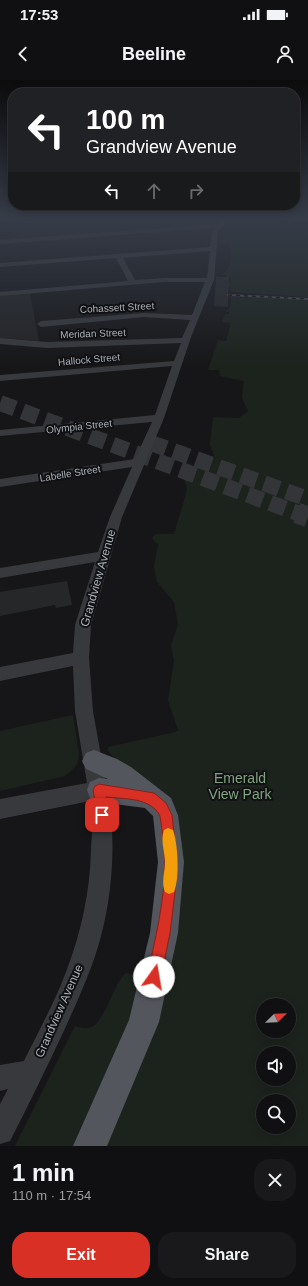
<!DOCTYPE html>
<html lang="en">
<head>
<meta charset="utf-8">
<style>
  body { margin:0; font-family:Helvetica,sans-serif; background:#19191b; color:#f1f3f6; height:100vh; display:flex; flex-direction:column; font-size:15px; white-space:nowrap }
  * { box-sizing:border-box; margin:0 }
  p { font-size:13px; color:#9c9d9f }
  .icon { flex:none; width:22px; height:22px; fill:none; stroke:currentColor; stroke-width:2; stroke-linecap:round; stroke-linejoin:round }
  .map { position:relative; height:1066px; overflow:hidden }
  .details { display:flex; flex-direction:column; background:#101012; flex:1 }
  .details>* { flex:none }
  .banner { position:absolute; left:8px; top:8px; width:292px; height:122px; border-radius:16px; box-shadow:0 2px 10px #0003,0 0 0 1px #303032; background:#202124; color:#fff; overflow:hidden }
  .needle { width:26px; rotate:67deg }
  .controls { position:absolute; left:256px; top:918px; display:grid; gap:8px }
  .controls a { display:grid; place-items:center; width:40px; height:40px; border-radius:50%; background:#101012; box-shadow:0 2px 10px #0003,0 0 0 1px #303032; font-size:20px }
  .pin { position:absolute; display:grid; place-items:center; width:34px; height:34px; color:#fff; margin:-17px; border-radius:8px; box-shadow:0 2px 6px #0006 }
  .me { position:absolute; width:44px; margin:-22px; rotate:13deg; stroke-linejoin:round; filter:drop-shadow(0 0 3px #0008) }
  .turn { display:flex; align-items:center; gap:14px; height:84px; padding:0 12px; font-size:18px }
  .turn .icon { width:52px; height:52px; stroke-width:2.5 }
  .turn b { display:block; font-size:28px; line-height:34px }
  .lanes { display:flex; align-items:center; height:38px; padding:0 12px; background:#0003; justify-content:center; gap:20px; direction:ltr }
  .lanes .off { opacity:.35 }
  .round { display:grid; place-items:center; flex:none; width:42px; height:42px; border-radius:16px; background:#19191b }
  .head { display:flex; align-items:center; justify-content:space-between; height:68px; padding:0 12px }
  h1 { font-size:24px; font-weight:600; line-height:30px }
  .primary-button { display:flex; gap:8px; margin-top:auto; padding:8px 12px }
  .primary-button a { flex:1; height:46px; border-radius:16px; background:#d93025; color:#fff; font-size:16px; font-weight:600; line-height:46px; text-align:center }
  .primary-button a+a { background:#19191b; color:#f1f3f6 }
  .status { display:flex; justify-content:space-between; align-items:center; height:28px; padding:0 20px; background:#101012; direction:ltr }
  .status svg { height:11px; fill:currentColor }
  header { display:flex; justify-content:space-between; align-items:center; height:52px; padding:0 12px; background:#101012; font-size:18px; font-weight:600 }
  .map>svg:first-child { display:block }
  .built { fill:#222325 }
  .green { fill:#1c231d; fill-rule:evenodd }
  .building { fill:#262729 }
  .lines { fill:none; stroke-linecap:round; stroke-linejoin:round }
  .highway-tunnel-far1 { stroke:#333538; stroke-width:16; stroke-dasharray:16 8; stroke-linecap:butt }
  .highway-tunnel { stroke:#333538; stroke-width:21; stroke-dasharray:21 10; stroke-linecap:butt }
  .minor { fill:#37393d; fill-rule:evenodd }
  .major { fill:#53565c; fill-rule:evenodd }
  .rail-casing { stroke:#4a4d52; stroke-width:2 }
  .rail { stroke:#111113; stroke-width:1.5; stroke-dasharray:4; stroke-linecap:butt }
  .route { fill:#d93025; stroke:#8d1f18 }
  .slow { fill:#f59e0b }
  .labels { text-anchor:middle; stroke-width:4; stroke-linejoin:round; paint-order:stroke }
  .far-street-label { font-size:10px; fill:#a8afb8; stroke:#111113 }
  .street-label { font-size:12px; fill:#a8afb8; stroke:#111113 }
  .near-park-label { font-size:14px; fill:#80a380; stroke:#111113 }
</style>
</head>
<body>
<div class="status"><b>17:53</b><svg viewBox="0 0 49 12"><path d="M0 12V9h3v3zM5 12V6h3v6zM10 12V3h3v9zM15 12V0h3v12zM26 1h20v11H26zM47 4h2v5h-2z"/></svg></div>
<header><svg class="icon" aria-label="back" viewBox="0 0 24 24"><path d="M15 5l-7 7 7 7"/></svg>Beeline<svg class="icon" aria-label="person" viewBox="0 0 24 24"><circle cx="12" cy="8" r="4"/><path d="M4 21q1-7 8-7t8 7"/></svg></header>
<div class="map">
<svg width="308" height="1066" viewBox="0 0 308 1066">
  <rect width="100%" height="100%" fill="#161618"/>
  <polygon class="built" points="30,213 39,261 0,258 0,215"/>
  <g class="green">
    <path d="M 231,139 L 308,139 L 308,217 L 231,212 L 231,208 L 227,204 L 231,202 L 230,197 L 226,197 L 226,195 L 220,195 C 234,187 229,179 231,165 L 219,162 L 220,157 L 224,152 L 223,148 Z"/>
    <path d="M 231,217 L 308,219 L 308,1066 L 15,1066 L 75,946 C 79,947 84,949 88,948 C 105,946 112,905 126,893 L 136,894 L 141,899 L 125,956 L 152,961 L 173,878 L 183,787 L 177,731 L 163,712 L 114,678 L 108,671 L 108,667 L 176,652 L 178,650 L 168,620 L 174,581 L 171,566 L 178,545 L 174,522 L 157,502 L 154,486 L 158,465 L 152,458 L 154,455 L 159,454 L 174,454 L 185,417 L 187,408 L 184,399 L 190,388 L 201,382 L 211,381 L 215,378 L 210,365 L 213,337 L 239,338 L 248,331 L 242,318 L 244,301 L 220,296 L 219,290 L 208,290 L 218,260 L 226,261 L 231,243 L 222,242 L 225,234 L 229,234 L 229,232 L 226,232 L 230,227 ZM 263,925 L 289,925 L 289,951 L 263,951 ZM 263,973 L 289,973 L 289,999 L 263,999 ZM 263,1021 L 289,1021 L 289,1047 L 263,1047 Z"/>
    <polygon points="73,635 79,674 78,682 74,688 65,696 0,711 0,651"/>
  </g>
  <g class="building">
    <polygon points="216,197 229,197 228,227 214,226"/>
    <polygon points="67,501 72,525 56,528 55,525 0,536 0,512"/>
  </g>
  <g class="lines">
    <g class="highway-tunnel-far1">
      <polyline points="0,323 300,434"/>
      <polyline points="151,363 308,419"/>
    </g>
    <polyline class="highway-tunnel" points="297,433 308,437"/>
    <g class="minor">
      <polygon points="0,139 79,139 76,141 0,141"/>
      <path d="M 224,139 L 230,139 L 218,151 L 214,200 L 191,257 L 164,338 L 122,437 L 91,545 L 89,578 L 93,631 L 106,704 L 109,710 L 108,712 C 116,758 113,811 101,856 C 93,887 80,915 67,944 C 49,983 30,1022 10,1061 L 0,1064 L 0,1024 L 8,1009 L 0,1011 L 0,985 L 24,981 C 38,952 55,922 66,892 C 81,853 90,812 91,770 C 92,753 93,737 90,721 L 0,739 L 0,719 L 87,703 L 75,631 L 73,586 L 0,601 L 0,587 L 73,573 L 75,545 L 95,482 L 0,498 L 0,488 L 98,472 L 110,437 L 132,387 L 0,407 L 0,399 L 135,379 L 152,342 L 0,356 L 0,350 L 155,335 L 172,286 L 0,301 L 0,295 L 174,281 L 181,263 L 47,268 L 0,264 L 0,258 L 47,262 L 182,258 L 190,240 L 144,237 L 41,247 L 37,244 L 41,241 L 144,233 L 192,235 L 205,202 L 164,202 L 0,216 L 0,212 L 128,201 L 116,178 L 0,187 L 0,183 L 210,167 L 213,148 L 0,164 L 0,160 L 218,144 ZM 210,171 L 207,198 L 164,198 L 135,200 L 123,178 Z"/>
    </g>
    <polygon class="major" points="94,670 117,679 131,687 171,718 178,735 184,782 178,853 159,942 107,1066 73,1066 129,940 150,853 158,782 153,736 145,728 99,722 90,718 87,710 90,702 99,698 108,699 86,689 82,681 86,673"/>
    <defs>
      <polyline id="rail" points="228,215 308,219"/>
    </defs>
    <use href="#rail" class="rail-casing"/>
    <use href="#rail" class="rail"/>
  </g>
  <linearGradient id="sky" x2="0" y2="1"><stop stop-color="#0c0c0d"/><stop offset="0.48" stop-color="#363c48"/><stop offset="1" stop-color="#363c48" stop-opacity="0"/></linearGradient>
  <rect width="308" height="288" fill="url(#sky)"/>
  <path class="route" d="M 99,704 L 154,713 L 166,723 L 172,735 L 177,782 L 175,812 L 170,853 L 161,897 L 159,902 L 154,904 L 149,902 L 147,897 C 155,860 165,820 165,782 C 165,767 162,751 160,736 C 151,717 123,719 106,717 L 108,735 L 107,740 L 102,741 L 98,740 L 93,710 L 95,706 Z"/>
  <path class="slow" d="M 168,748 L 173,750 C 178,764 180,798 174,812 L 169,814 L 165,812 C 161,803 165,792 165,782 C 165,772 160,760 164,750 Z"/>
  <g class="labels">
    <g class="far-street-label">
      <text transform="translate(117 227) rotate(-3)" y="4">Cohassett Street</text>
      <text transform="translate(93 253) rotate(-2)" y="4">Meridan Street</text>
      <text transform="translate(89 279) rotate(-5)" y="4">Hallock Street</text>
      <text transform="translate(79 346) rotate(-6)" y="4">Olympia Street</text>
      <text transform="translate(70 393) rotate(-9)" y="4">Labelle Street</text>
    </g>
    <g class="street-label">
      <text transform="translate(98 498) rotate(-74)" y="4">Grandview Avenue</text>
      <text transform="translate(59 931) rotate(-66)" y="4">Grandview Avenue</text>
    </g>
    <g class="near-park-label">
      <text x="240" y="703">Emerald<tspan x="240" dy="16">View Park</tspan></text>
    </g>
  </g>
</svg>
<div class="controls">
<a><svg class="needle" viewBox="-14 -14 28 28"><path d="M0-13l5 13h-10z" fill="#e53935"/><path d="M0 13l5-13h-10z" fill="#9c9d9f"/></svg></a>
<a><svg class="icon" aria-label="sound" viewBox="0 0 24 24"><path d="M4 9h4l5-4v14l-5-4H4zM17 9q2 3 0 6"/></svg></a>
<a><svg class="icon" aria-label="search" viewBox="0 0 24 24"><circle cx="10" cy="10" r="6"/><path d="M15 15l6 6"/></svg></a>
</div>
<div class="pin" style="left:102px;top:735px;background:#d93025"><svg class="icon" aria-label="arrive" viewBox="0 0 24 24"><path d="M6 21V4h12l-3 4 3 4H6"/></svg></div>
<svg class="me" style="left:154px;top:897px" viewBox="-20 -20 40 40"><circle r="19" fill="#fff"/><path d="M0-13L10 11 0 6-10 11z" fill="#d93025"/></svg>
<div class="banner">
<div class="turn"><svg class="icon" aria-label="left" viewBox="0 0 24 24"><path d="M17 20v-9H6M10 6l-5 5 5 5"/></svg><div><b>100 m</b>Grandview Avenue</div></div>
<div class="lanes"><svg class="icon" aria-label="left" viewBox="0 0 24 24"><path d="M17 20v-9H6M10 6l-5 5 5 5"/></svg><svg class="icon off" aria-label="ahead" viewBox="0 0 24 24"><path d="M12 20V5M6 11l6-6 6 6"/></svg><svg class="icon off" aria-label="right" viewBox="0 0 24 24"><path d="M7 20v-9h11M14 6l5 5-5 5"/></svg></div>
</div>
</div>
<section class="details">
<div class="head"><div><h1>1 min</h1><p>110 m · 17:54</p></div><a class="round"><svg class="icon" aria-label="close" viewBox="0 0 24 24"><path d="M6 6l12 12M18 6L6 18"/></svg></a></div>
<div class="primary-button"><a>Exit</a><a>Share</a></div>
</section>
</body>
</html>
